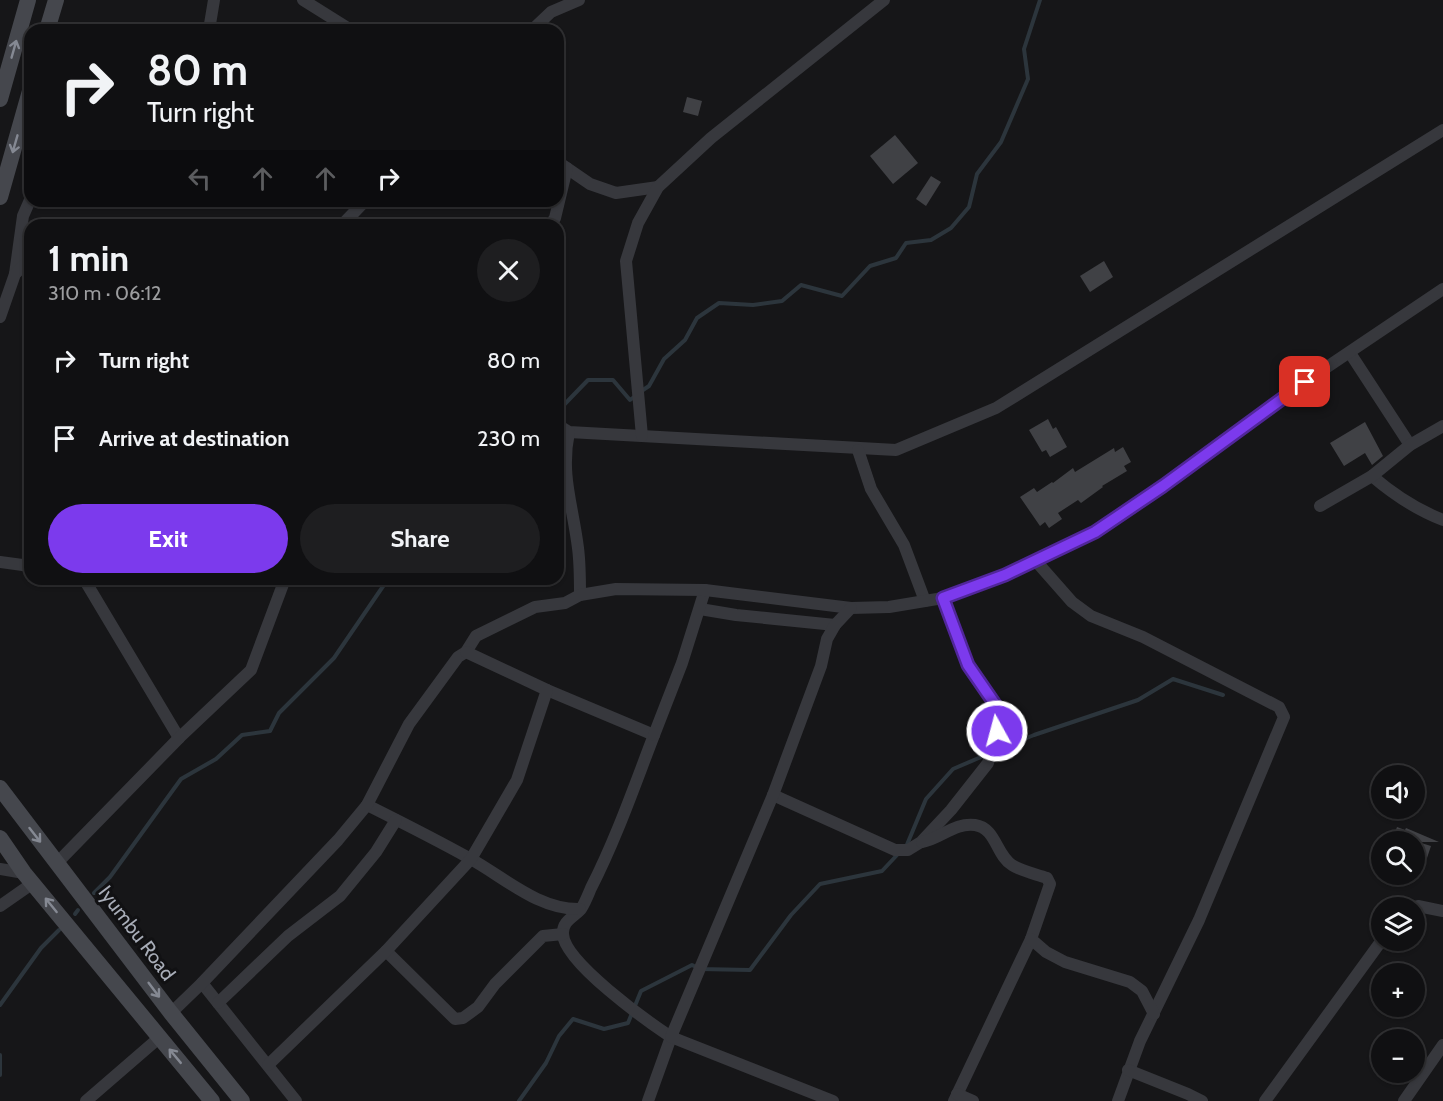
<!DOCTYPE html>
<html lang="en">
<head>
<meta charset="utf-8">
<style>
  body { margin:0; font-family:Cabin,sans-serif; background:#1e1e20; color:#f1f3f6; height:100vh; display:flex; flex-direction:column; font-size:22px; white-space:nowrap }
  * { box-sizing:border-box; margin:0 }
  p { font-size:20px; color:#9c9d9f }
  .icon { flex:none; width:33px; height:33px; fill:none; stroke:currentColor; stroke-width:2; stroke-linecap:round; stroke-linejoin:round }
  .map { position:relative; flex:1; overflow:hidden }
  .drawer { position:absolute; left:24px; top:219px; width:540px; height:366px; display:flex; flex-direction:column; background:#101012; border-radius:18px; box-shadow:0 2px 4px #0004,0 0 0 2px #303032 }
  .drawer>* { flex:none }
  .banner { position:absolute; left:24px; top:24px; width:540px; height:183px; border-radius:18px; box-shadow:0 2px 4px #0004,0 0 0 2px #303032; background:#101012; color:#f1f3f6; overflow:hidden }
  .buttons { position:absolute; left:1371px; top:765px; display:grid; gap:12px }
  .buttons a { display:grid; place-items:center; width:54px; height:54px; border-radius:50%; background:#101012; box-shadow:0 2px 4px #0004,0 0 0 2px #303032; font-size:30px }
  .pin { position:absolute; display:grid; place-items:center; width:51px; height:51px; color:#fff; margin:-26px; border-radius:12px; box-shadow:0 3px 9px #0006 }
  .me { position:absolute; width:66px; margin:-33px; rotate:353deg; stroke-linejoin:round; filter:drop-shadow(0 0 4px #0008) }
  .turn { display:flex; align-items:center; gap:21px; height:126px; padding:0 24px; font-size:27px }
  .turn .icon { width:78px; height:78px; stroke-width:2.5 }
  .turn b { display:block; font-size:42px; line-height:51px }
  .lanes { display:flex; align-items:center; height:57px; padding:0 24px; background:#0003; justify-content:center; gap:30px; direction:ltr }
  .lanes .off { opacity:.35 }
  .round { display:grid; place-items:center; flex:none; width:63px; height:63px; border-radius:32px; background:#1e1e20 }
  .overview { display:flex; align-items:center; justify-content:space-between; height:102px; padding:0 24px }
  h1 { font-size:36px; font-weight:700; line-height:45px }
  .action { display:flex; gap:12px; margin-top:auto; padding:12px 24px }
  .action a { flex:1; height:69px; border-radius:36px; background:#7c3aed; color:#fff; font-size:24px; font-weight:700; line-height:69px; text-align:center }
  .action a+a { background:#1e1e20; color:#f1f3f6 }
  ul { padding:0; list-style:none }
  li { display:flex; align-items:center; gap:18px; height:78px; padding:0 24px }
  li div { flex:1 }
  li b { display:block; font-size:22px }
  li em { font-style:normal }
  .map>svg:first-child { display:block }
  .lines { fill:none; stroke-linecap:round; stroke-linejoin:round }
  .stream { stroke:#2c353c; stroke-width:4 }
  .building { fill:#404145 }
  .minor { stroke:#37383d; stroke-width:12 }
  .secondary { stroke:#45474d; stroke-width:16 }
  .oneway { stroke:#858993 }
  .route-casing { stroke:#51269a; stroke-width:15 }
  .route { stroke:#7c3aed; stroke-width:10 }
  .labels { text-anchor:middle; stroke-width:6; stroke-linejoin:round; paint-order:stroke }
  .street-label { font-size:20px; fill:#a8adb8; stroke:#111113 }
</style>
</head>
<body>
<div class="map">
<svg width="1443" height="1101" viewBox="0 0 1443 1101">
  <rect width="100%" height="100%" fill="#161618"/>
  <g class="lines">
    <g class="stream">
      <polyline points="640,392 649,386 664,359 685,340 697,318 719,303 753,305 782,301 801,285 842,296 870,266 896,258 906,243 931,240 951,228 969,207 977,174 1001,142 1028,79 1024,49 1040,0"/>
      <polyline points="558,411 588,380 613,380 630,400 634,397"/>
      <polyline points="995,751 1034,735 1138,700 1173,679 1223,695"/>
      <polyline points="906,847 926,799 953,769 988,754"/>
      <polyline points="94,893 110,877 181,779 216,759 242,735 270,731 279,713 334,658 388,579"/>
      <polyline points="75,914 78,910"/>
      <polyline points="0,1005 41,948 59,930"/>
      <polyline points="0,1055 0,1075"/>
      <polyline points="519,1101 546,1063 559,1036 573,1019 604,1029 628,1023 641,991 692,965 700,969 750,970 791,915 820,884 882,871 898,854"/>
    </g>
  </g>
  <g class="building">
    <polygon points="687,97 702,101 698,116 683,112"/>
    <polygon points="895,135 918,163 893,184 870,156"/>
    <polygon points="931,176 941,182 926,206 916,199"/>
    <polygon points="1104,261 1113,277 1090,292 1080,276"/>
    <polygon points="1048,419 1053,429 1056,427 1067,447 1050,457 1046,450 1042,452 1029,430"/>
    <polygon points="1365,422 1383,456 1372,465 1365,453 1344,466 1330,443"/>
    <polygon points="1123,447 1131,462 1124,466 1127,471 1102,486 1103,487 1081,503 1078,500 1058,513 1062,519 1049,528 1045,522 1040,526 1020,497 1034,488 1037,492 1052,482 1053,483 1073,468 1075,472 1114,448 1115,452"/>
    <polygon points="1397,827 1405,830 1406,828 1439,842 1418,842 1431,846 1427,858 1414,853 1414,842 1402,842 1393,838"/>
  </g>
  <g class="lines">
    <g class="minor">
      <polyline points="303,0 351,30"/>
      <polyline points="209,30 214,0"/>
      <polyline points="532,30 551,12 579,0"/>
      <polyline points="558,162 590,184 616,193 658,187"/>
      <polyline points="342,225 365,201"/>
      <polyline points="550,225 555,218 567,168"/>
      <polyline points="15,274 23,216 30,200"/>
      <polyline points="0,317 15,274 30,259"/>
      <polyline points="1350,353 1410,445"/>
      <polyline points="558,425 569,432 896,450 996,408 1443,130"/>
      <path d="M 569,432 C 560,475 573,506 578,548 C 580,563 580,579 580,595"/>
      <polyline points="642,436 626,261 638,223 658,187 711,138 884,0"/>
      <polyline points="858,450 871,489 904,545 925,601"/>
      <path d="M 1372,476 C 1394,495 1415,509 1443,520"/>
      <polyline points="1320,506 1372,476 1410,445 1443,426"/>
      <polyline points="1035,560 1072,602 1091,616 1143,637 1279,707 1284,717 1199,920 1140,1041 1118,1101"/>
      <polyline points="0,562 30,566"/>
      <polyline points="84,579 179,738"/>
      <polyline points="700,609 736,615 835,625"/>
      <path d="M 547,690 L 654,735 C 634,787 616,839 591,888 C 588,895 585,903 581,909 C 574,917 562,921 563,934 C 564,962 647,1021 671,1037 L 648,1101"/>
      <polyline points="654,735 682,663 705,590"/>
      <polyline points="773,795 895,850 908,850 921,842 951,810 988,763 997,731 999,710 968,665 943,598"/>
      <path d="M 367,805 C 401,822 435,839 469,858 C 504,877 538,910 580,909"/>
      <path d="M 922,842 C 940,839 955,822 975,825 C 996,828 996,855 1012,865 C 1021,871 1036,874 1047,878 L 1050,884 L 1031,939 L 954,1101"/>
      <polyline points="57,863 179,738 251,670 285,579"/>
      <polyline points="0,869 24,873"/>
      <polyline points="0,906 33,883"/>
      <polyline points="1409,908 1418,906 1443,911"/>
      <polyline points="1031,939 1046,952 1065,962 1130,982 1142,991 1154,1014"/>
      <polyline points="386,951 455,1019 463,1018 478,1007 495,984 543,936 563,934"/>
      <polyline points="202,983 296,1101"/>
      <polyline points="218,1003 288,936 340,896 376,852 396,820"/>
      <polyline points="171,1013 202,983 338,840 367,805 409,724 458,657 466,652 476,636 535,607 565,603 580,595 616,589 705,590 851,608 889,607 943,598 1005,575 1095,532 1163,486 1290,392 1443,289"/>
      <polyline points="268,1065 386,951 471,859 517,780 547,690 466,652"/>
      <polyline points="1128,1070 1188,1094 1202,1101"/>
      <polyline points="957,1094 973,1101"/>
      <polyline points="86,1101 160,1037"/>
      <polyline points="833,1101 671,1037 773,795 821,666 827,639 835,625 851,608"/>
      <polyline points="1265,1101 1382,940"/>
      <polyline points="1404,1101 1443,1045"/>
    </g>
    <g class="secondary">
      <polyline points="47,30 56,0"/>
      <polyline points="0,99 28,0"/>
      <polyline points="0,197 30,91"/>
      <polyline points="0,788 171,1013 242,1101"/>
      <polyline points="0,838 24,873 212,1101"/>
    </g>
  </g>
  <defs><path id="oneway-shaft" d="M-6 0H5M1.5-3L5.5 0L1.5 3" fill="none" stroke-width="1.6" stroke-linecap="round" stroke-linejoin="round" transform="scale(1.5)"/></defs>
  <g class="oneway">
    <use href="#oneway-shaft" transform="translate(14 49) rotate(-74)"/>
    <use href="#oneway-shaft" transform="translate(15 144) rotate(106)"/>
    <use href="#oneway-shaft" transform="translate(35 835) rotate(52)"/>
    <use href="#oneway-shaft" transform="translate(51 905) rotate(-129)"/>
    <use href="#oneway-shaft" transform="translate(154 990) rotate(53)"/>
    <use href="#oneway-shaft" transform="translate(175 1056) rotate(-130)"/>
  </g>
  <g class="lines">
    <defs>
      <polyline id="route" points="997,731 999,710 968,665 943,598 1005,575 1095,532 1163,486 1305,382"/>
    </defs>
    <use href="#route" class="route-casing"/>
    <use href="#route" class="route"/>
  </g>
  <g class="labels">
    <g class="street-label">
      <text transform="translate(137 933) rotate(53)" y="7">Iyumbu Road</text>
    </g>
  </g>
</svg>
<div class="buttons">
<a><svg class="icon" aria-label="sound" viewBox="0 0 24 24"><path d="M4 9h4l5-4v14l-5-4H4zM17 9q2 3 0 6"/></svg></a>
<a><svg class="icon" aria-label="search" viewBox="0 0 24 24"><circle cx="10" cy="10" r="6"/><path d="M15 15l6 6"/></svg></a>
<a><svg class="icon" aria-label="layers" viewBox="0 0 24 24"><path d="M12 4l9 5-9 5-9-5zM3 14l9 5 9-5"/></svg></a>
<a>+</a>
<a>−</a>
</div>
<div class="pin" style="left:1305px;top:382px;background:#d93025"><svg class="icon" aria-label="arrive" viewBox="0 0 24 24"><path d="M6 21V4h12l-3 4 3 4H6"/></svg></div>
<svg class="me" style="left:997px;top:731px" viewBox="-20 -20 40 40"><circle r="17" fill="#7c3aed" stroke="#fff" stroke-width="3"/><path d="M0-11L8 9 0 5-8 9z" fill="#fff"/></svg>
<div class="banner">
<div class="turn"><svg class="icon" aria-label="right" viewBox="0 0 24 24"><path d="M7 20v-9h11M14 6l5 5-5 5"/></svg><div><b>80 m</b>Turn right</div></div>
<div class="lanes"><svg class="icon off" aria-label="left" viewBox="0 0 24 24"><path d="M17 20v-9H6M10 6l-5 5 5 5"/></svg><svg class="icon off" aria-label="ahead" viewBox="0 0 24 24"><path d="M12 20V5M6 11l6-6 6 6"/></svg><svg class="icon off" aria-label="ahead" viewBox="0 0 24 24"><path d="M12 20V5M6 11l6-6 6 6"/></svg><svg class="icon" aria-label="right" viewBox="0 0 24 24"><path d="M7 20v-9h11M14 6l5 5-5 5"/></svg></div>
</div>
<section class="drawer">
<div class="overview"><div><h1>1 min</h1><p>310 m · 06:12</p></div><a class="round"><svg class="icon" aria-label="close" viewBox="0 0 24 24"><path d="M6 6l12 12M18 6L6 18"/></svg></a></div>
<ul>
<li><svg class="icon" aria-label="right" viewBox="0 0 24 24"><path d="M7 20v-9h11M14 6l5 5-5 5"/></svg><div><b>Turn right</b></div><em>80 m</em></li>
<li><svg class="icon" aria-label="arrive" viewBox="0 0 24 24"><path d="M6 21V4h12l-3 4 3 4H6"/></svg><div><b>Arrive at destination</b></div><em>230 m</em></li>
</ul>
<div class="action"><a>Exit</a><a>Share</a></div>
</section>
</div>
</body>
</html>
